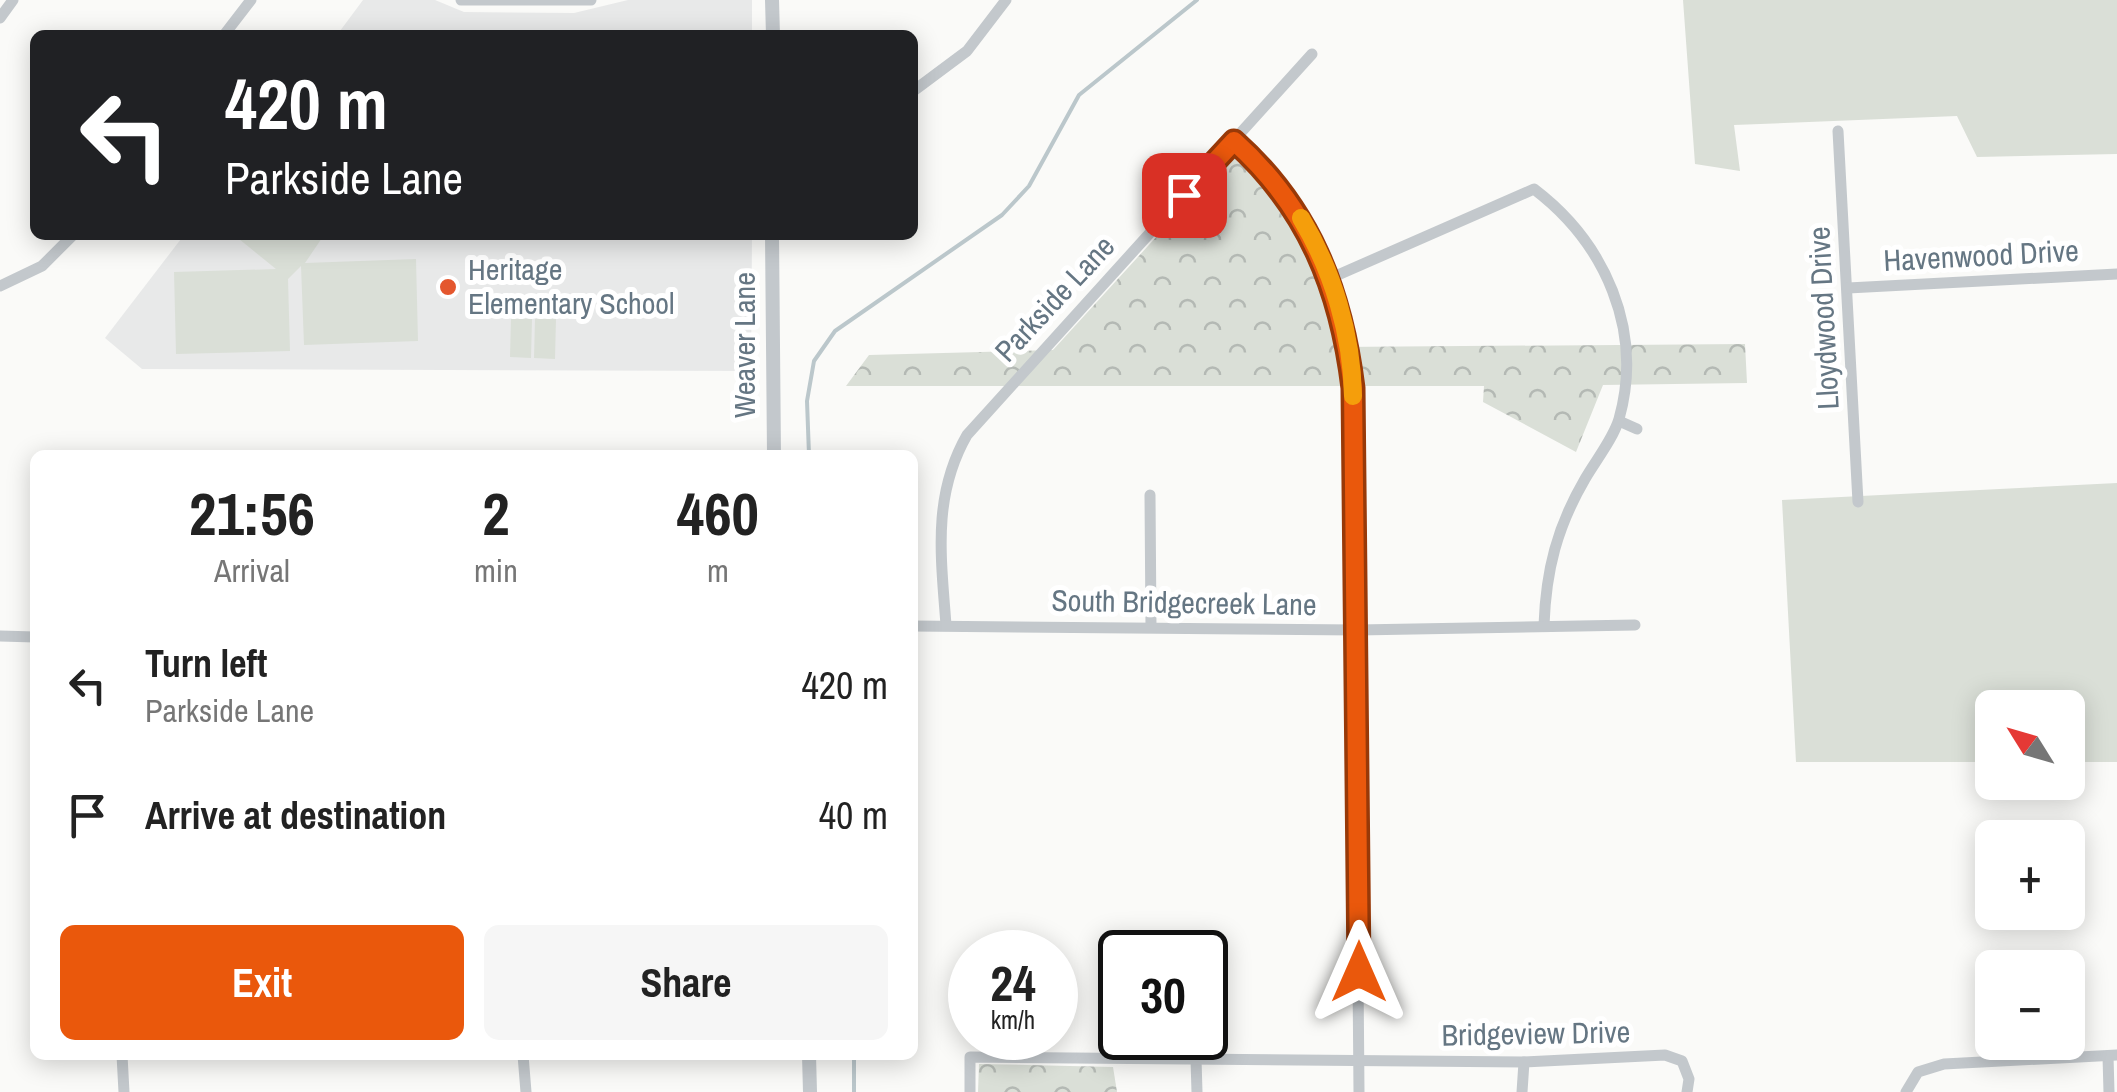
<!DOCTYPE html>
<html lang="en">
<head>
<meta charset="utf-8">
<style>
  body { margin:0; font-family:"Archivo Narrow",sans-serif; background:#f6f6f6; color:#222; height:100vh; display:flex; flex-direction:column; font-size:38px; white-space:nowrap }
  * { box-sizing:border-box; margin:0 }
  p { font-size:32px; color:#767676 }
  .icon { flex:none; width:55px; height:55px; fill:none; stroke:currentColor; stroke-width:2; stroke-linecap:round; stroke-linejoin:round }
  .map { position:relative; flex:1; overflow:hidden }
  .drawer { position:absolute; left:30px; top:450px; width:888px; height:610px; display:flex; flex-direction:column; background:#fff; border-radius:15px; box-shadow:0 5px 25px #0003 }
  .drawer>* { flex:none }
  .banner { position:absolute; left:30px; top:30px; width:888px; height:210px; border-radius:15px; box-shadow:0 5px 25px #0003; background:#202124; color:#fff; overflow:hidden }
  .needle { width:65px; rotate:307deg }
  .fabs { position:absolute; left:1975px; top:690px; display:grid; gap:20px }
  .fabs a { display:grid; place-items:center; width:110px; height:110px; border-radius:15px; background:#fff; box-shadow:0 5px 25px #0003; font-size:50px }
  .speed { position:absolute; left:948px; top:930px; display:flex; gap:20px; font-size:50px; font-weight:700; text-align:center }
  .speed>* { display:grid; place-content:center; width:130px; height:130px; border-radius:50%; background:#fff; box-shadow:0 5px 25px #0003; line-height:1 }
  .speed small { font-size:25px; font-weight:400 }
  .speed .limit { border:5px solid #111; border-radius:15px; background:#fff; color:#111 }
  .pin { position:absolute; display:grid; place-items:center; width:85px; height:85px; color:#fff; margin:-42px; border-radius:20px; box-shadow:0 5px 15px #0006 }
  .me { position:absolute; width:110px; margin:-55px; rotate:0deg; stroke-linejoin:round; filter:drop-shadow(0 0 8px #0008) }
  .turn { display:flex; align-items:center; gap:35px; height:210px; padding:0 30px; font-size:45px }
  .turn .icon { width:130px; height:130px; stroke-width:2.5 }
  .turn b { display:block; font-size:70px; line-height:85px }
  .eta { display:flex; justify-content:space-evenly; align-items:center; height:170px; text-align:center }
  .eta b { font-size:60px; font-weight:700; line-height:70px }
  .primary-button { display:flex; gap:20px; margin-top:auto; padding:20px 30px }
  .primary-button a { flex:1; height:115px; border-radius:15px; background:#ea580c; color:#fff; font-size:40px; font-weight:700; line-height:115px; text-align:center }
  .primary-button a+a { background:#f6f6f6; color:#222 }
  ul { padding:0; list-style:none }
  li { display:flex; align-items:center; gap:30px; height:130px; padding:0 30px }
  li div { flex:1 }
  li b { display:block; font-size:38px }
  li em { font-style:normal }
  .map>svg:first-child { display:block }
  .built { fill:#e8e9e9 }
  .grass { fill:#dadfd7 }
  .park { fill:url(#park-crowns) }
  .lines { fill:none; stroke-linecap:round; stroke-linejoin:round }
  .stream { stroke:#bbc7cb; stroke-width:4 }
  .minor { stroke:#c3c8cc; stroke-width:11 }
  .tertiary { stroke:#c3c8cc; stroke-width:14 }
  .route-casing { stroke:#983908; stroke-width:25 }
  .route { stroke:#ea580c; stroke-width:18 }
  .slow { stroke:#f59e0b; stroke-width:18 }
  .poi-dot { fill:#e4572e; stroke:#fff; stroke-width:4 }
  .labels { text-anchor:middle; stroke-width:10; stroke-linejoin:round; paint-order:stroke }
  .street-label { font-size:30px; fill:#657683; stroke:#fff }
  .poi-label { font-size:30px; fill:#657683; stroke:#fff; text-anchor:start }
</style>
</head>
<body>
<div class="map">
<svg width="2117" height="1092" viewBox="0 0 2117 1092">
  <defs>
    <pattern id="park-crowns" width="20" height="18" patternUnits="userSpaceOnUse" patternTransform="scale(2.5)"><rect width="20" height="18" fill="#dadfd7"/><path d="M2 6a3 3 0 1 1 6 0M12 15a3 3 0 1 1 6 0" fill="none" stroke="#b4b9b4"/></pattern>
  </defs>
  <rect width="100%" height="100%" fill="#fafaf8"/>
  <g class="built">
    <polygon points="363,0 435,0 464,12 574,13 628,0 752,0 752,35 337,35"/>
    <polygon points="184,235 752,235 751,371 142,369 105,338"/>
  </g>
  <g class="grass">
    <polygon points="1683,0 2117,0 2117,154 1977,157 1957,116 1734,125 1740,171 1695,164"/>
    <polygon points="234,235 324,235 305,263 416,259 418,341 304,345 301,266 288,279 290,351 176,354 174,272 276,269"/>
    <polygon points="511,318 532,319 531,358 510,357"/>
    <polygon points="535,319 556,319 555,359 534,358"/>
    <polygon points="2117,483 2117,762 2068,762 2068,708 1992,708 1992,762 1796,762 1782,500"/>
  </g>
  <g class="park">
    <path d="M 1231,155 C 1289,208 1321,271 1338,347 L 1745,344 L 1747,383 L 1603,385 L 1576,452 L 1483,402 L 1484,386 L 846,386 L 869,355 L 1053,350 Z"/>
    <polygon points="979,1064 1113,1067 1117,1092 978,1092"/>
  </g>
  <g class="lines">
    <g class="stream">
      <polyline points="809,455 807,401 814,361 835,331 1002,215 1029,186 1079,95 1197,0"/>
      <polyline points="854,1055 854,1092"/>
    </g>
    <g class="minor">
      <polyline points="461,0 591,0"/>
      <polyline points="0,18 13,0"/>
      <polyline points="224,35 251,0"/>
      <polyline points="912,92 967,51 1006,0"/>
      <polyline points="1838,131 1858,502"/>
      <path d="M 1234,141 C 1312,212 1339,286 1353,388 L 1359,1092"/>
      <path d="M 1331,278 L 1534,189 C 1605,243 1644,330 1619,419 C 1613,439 1596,460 1585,479 C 1557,527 1546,570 1544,625"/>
      <polyline points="0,286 42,266 73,235"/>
      <polyline points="1848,288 2117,274"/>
      <polyline points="1619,421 1637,429"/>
      <polyline points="1150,495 1151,627"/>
      <path d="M 946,625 C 941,557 932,496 967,435 L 1312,54"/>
      <polyline points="912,626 1358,630 1635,625"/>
      <polyline points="0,636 35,637"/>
      <polyline points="122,1055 124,1092"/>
      <polyline points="523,1055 526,1092"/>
      <polyline points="2108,1056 2109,1092"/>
      <polyline points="1196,1059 1197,1092"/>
      <polyline points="970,1092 970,1057 1524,1062 1665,1055 1682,1061 1689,1079 1687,1092"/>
      <polyline points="1522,1092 1524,1062"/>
      <polyline points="1906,1092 1918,1072 1944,1064 2117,1055"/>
    </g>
    <g class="tertiary">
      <polyline points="772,0 773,35"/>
      <polyline points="772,235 774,455"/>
      <polyline points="809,1055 810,1092"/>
    </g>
  </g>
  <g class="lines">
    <defs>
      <path id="route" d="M 1184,195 L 1234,141 C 1309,208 1341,290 1353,388 L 1359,972"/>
    </defs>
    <use href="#route" class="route-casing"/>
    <use href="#route" class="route"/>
    <path class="slow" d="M 1301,218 C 1333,271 1352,335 1353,396"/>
  </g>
  <circle class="poi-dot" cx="448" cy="287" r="10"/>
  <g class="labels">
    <g class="street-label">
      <text transform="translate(1981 256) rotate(-3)" y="10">Havenwood Drive</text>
      <text transform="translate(1055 299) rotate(-47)" y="10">Parkside Lane</text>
      <text transform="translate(1824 318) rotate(-93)" y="10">Lloydwood Drive</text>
      <text transform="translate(745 345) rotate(-90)" y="10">Weaver Lane</text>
      <text transform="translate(1184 603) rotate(1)" y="10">South Bridgecreek Lane</text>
      <text transform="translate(1536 1034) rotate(-1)" y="10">Bridgeview Drive</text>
    </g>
    <g class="poi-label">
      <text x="468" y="280">Heritage<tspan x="468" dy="34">Elementary School</tspan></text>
    </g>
  </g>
</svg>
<div class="fabs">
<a><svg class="needle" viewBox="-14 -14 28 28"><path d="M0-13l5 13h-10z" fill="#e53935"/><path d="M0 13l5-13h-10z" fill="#767676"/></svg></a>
<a>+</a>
<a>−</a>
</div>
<div class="speed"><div>24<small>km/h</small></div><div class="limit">30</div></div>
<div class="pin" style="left:1184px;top:195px;background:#d93025"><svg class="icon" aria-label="arrive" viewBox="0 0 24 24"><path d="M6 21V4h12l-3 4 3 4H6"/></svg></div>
<svg class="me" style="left:1359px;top:972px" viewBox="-20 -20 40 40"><path d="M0-17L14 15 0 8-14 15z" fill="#ea580c" stroke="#fff" stroke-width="4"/></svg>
<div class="banner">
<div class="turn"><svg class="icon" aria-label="left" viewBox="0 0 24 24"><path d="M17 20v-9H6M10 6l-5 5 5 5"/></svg><div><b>420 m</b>Parkside Lane</div></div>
</div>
<section class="drawer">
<div class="eta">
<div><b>21:56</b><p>Arrival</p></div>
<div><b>2</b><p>min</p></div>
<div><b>460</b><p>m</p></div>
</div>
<ul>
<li><svg class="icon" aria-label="left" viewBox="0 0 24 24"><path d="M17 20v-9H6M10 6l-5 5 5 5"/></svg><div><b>Turn left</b><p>Parkside Lane</p></div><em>420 m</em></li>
<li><svg class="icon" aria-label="arrive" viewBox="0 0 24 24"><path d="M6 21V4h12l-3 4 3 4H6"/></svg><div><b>Arrive at destination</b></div><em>40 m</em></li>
</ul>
<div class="primary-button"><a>Exit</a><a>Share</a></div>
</section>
</div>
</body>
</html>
